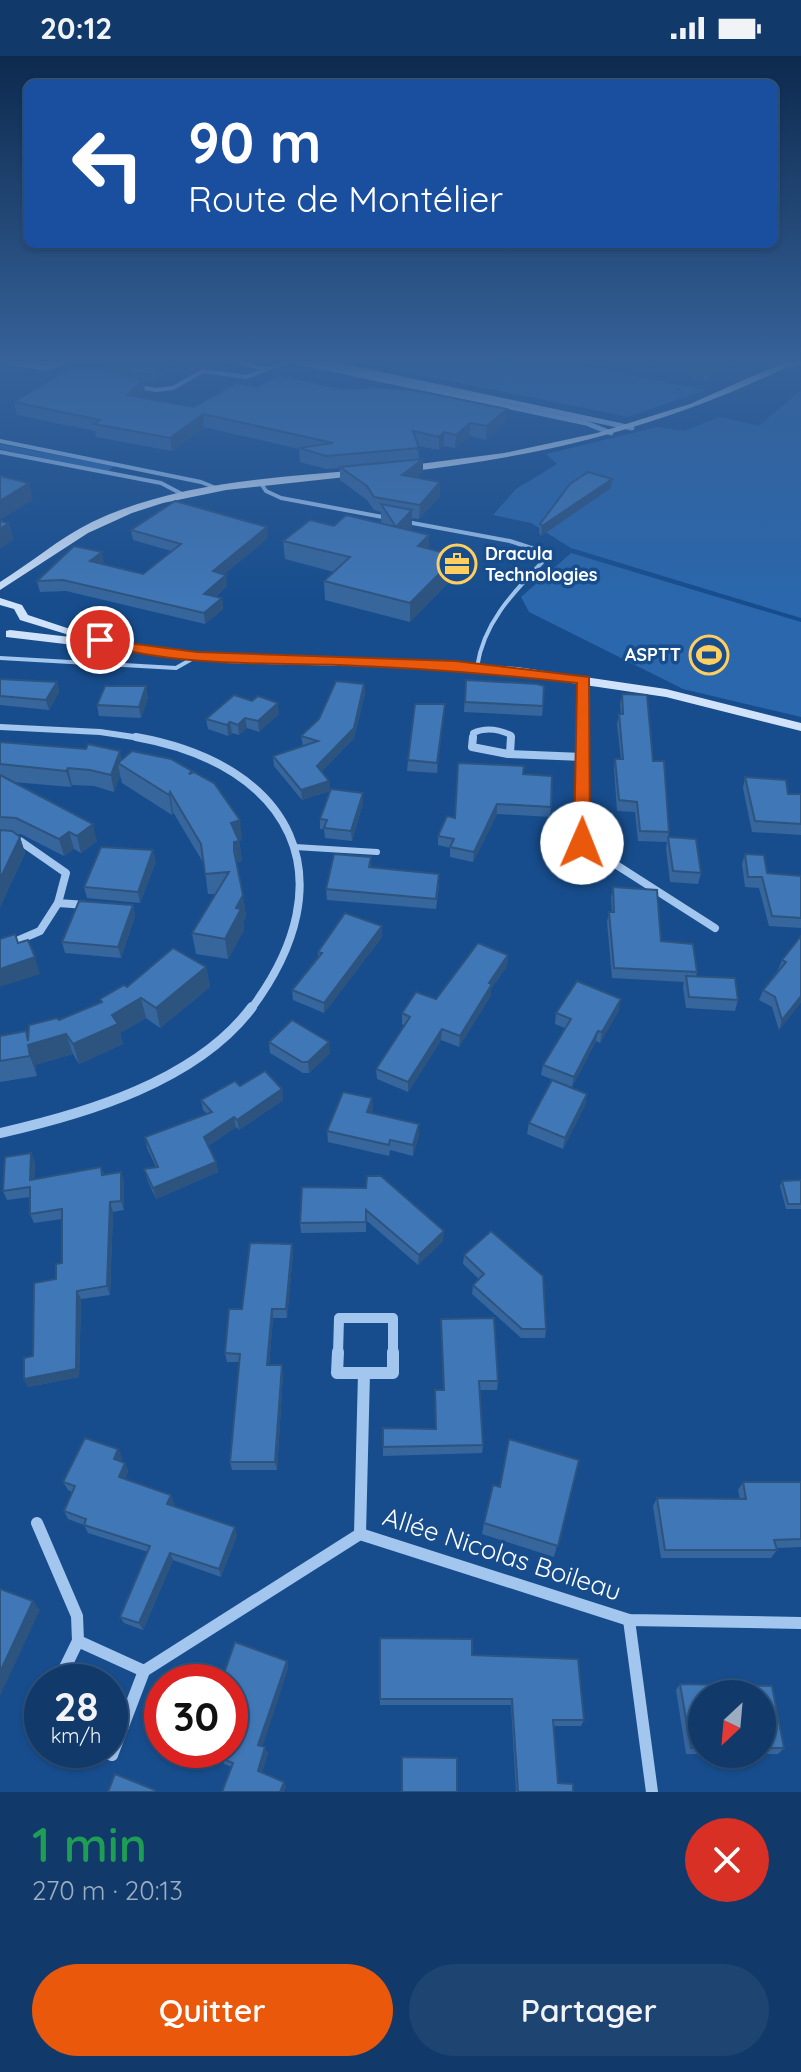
<!DOCTYPE html>
<html lang="fr">
<head>
<meta charset="utf-8">
<style>
  body { margin:0; font-family:Quicksand,sans-serif; background:#1e4572; color:#f1f3f6; height:100vh; display:flex; flex-direction:column; font-size:30px; white-space:nowrap }
  * { box-sizing:border-box; margin:0 }
  p { font-size:26px; color:#9cadc1 }
  .icon { flex:none; width:44px; height:44px; fill:none; stroke:currentColor; stroke-width:2; stroke-linecap:round; stroke-linejoin:round }
  .map { position:relative; height:1736px; overflow:hidden }
  .sheet { display:flex; flex-direction:column; background:#113a6a; flex:1 }
  .sheet>* { flex:none }
  .banner { position:absolute; left:24px; top:24px; width:754px; height:168px; border-radius:12px; box-shadow:0 2px 6px #0004,0 0 0 2px #30547e; background:#1a4fa0; color:#fff; overflow:hidden }
  .needle { width:52px; rotate:206deg }
  .tools { position:absolute; left:688px; top:1624px; display:grid; gap:16px }
  .tools a { display:grid; place-items:center; width:88px; height:88px; border-radius:50%; background:#113a6a; box-shadow:0 2px 6px #0004,0 0 0 2px #30547e; font-size:40px }
  .speed { position:absolute; left:24px; top:1608px; display:flex; gap:16px; font-size:40px; font-weight:700; text-align:center }
  .speed>* { display:grid; place-content:center; width:104px; height:104px; border-radius:50%; background:#113a6a; box-shadow:0 2px 6px #0004,0 0 0 2px #30547e; line-height:1 }
  .speed small { font-size:20px; font-weight:400 }
  .speed .limit { border:12px solid #d22; background:#fff; color:#111 }
  .pin { position:absolute; display:grid; place-items:center; width:68px; height:68px; color:#fff; margin:-34px; border:4px solid #fff; border-radius:50%; box-shadow:0 2px 8px #0007 }
  .me { position:absolute; width:88px; margin:-44px; rotate:1deg; stroke-linejoin:round; filter:drop-shadow(0 0 6px #0008) }
  .turn { display:flex; align-items:center; gap:28px; height:168px; padding:0 32px; font-size:36px }
  .turn .icon { width:104px; height:104px; stroke-width:2.5 }
  .turn b { display:block; font-size:56px; line-height:68px }
  .round { display:grid; place-items:center; flex:none; width:84px; height:84px; border-radius:42px; background:#1e4572 }
  .overview { display:flex; align-items:center; justify-content:space-between; height:136px; padding:0 32px }
  h1 { font-size:48px; font-weight:600; line-height:60px; color:#1e9e55 }
  .cta { display:flex; gap:16px; margin-top:auto; padding:16px 32px }
  .cta a { flex:1; height:92px; border-radius:48px; background:#ea580c; color:#fff; font-size:32px; font-weight:600; line-height:92px; text-align:center }
  .cta a+a { background:#1e4572; color:#f1f3f6 }
  .status { display:flex; justify-content:space-between; align-items:center; height:56px; padding:0 40px; background:#113a6a; direction:ltr }
  .status svg { height:22px; fill:currentColor }
  .map>svg:first-child { display:block }
  .green { fill:#2a67ac }
  .lines { fill:none; stroke-linecap:round; stroke-linejoin:round }
  .lane-far1 { stroke:#a3c6ef; stroke-width:4 }
  .lane { stroke:#a3c6ef; stroke-width:6 }
  .street-far4 { stroke:#a3c6ef; stroke-width:5 }
  .street-far3 { stroke:#a3c6ef; stroke-width:6 }
  .street-far2 { stroke:#a3c6ef; stroke-width:8 }
  .street-far1 { stroke:#a3c6ef; stroke-width:10 }
  .street { stroke:#a3c6ef; stroke-width:12 }
  .secondary { fill:#d0e3fa; fill-rule:evenodd }
  .wall { fill:#37669d }
  .shaded-wall { fill:#2d537f }
  .building { fill:#4077b6; stroke:#2d537f; stroke-width:2 }
  .route { fill:#ea580c; stroke:#983908; stroke-width:2 }
  .labels { text-anchor:middle; stroke-width:7; stroke-linejoin:round; paint-order:stroke }
  .far-poi-label { font-size:18px; font-weight:bold; fill:#fff; stroke:#174d8d; text-anchor:start }
  .near-street-label { font-size:26px; fill:#fff; stroke:#174d8d }
</style>
</head>
<body>
<div class="status"><b>20:12</b><svg viewBox="0 0 49 12"><path d="M0 12V9h3v3zM5 12V6h3v6zM10 12V3h3v9zM15 12V0h3v12zM26 1h20v11H26zM47 4h2v5h-2z"/></svg></div>
<div class="map">
<svg width="801" height="1736" viewBox="0 0 801 1736">
  <rect width="100%" height="100%" fill="#174d8d"/>
  <g class="green">
    <polygon points="348,304 551,304 705,334 628,361"/>
    <polygon points="801,334 801,562 571,492 531,467 493,459 516,433 557,408 546,398 657,371 684,375 720,361 759,370"/>
    <polygon points="0,388 114,410 108,415 0,393"/>
    <polygon points="571,497 801,566 801,661 683,633 529,556 521,541"/>
  </g>
  <g class="lines">
    <g class="lane-far1">
      <polyline points="223,304 267,313"/>
      <polyline points="138,331 156,334 173,332 203,315 246,321 289,305"/>
      <polyline points="0,385 201,426 216,432"/>
      <polyline points="0,396 161,427 182,438"/>
      <polyline points="260,426 266,435 281,442 388,462"/>
      <path d="M 407,466 L 510,485 L 550,498 C 518,532 484,563 477,611"/>
      <polyline points="0,602 176,612 197,600"/>
    </g>
    <polyline class="lane" points="295,791 377,796"/>
    <g class="street-far4">
      <polyline points="289,304 586,367 611,377"/>
      <polyline points="313,304 632,372"/>
      <polyline points="0,305 43,312 75,304"/>
    </g>
    <g class="street-far3">
      <polyline points="0,671 100,676 147,683"/>
      <path d="M 473,683 L 473,677 C 486,671 498,673 511,679 L 511,683"/>
      <polyline points="583,683 584,624"/>
    </g>
    <g class="street-far2">
      <path d="M 136,681 C 293,709 349,822 251,953"/>
      <polyline points="473,681 472,691 508,698 583,701"/>
      <polyline points="583,681 582,787 715,872"/>
      <polyline points="510,697 511,681"/>
      <polyline points="0,783 20,785 66,817 58,847 86,849"/>
      <polyline points="0,892 40,875 58,847"/>
    </g>
    <g class="street-far1">
      <path d="M 0,1077 C 85,1058 197,1025 252,951"/>
      <polyline points="338,1298 339,1262 393,1262 393,1298"/>
    </g>
    <g class="street">
      <polyline points="338,1296 337,1317 364,1317"/>
      <polyline points="364,1317 393,1317 393,1296"/>
      <polyline points="37,1467 77,1560 78,1585"/>
      <polyline points="360,1478 364,1317"/>
      <polyline points="629,1564 652,1736"/>
      <polyline points="58,1626 78,1585 144,1615"/>
      <polyline points="42,1660 36,1672 42,1674"/>
      <polyline points="97,1694 112,1699 144,1615 360,1478 629,1564 801,1567"/>
    </g>
    <g class="secondary">
      <path d="M 801,305 L 801,309 L 787,311 C 660,372 543,400 404,416 L 399,413 L 404,410 L 504,397 L 597,377 L 690,348 L 782,307 Z"/>
      <path d="M 361,414 L 366,417 L 364,419 L 226,434 L 163,447 L 132,457 L 88,477 L 0,534 L 0,526 C 31,507 59,482 92,466 C 176,426 270,422 361,414 Z"/>
      <polygon points="0,542 22,549 28,559 85,578 79,582 20,564 14,553 0,549"/>
      <polygon points="10,574 225,599 393,603 517,611 666,633 801,667 801,675 666,641 517,619 393,611 225,607 6,581 6,575"/>
    </g>
  </g>
  <g class="wall">
    <polygon points="106,304 180,304 155,327 144,326 145,337 140,341 194,351 257,331 344,333 507,353 506,366 486,384 470,380 455,392 444,390 439,394 418,390 419,403 423,416 416,422 440,440 419,463 412,462 412,472 410,474 456,519 410,566 325,544 324,525 334,516 285,503 283,485 334,470 382,468 381,466 381,456 374,454 367,444 340,424 340,412 326,413 300,406 299,393 204,371 172,395 96,381 95,375 17,359 14,346 86,313 104,313 103,307"/>
    <polygon points="567,304 613,304 601,310"/>
    <polygon points="634,304 739,304 709,325"/>
    <polygon points="611,432 541,480 539,477 540,468"/>
    <polygon points="131,474 268,482 224,518 227,530 215,541 222,542 223,553 205,568 66,535 40,536 37,525 104,507 102,508 143,518 171,495 133,484"/>
    <polygon points="0,623 57,626 59,636 49,654 0,649"/>
    <polygon points="466,624 543,650 542,660 464,656"/>
    <polygon points="364,628 365,637 354,682 321,716 329,725 330,735 302,744 274,710 273,700 303,690 301,680"/>
    <polygon points="622,638 653,705 669,776 667,786 638,785 635,756 617,755 614,713 615,703 621,703 617,668 619,658 621,658 620,648"/>
    <polygon points="148,641 141,662 99,660 97,649"/>
    <polygon points="445,648 437,717 407,715 408,704"/>
    <polygon points="279,658 259,676 247,672 239,679 232,677 228,680 208,673 206,663"/>
    <polygon points="0,686 122,704 192,717 242,784 239,785 242,805 237,806 246,860 243,866 244,874 228,903 196,898 192,877 216,838 208,838 204,808 173,756 172,759 122,727 120,719 114,736 94,730 72,729 71,731 13,726 97,785 81,797 74,793 64,800 21,778 17,778 20,781 25,797 0,851"/>
    <polygon points="523,718 551,751 550,761 497,758 473,806 450,801 450,792 438,789 438,780 455,762"/>
    <polygon points="745,721 788,738 801,738 801,779 752,776 743,732"/>
    <polygon points="363,747 352,785 325,782 324,773 320,773 320,763"/>
    <polygon points="668,781 701,817 698,828 670,826 666,792"/>
    <polygon points="745,798 767,817 801,820 801,872 769,870 759,832 745,831 742,808"/>
    <polygon points="371,801 371,811 439,829 436,853 327,844 326,833"/>
    <polygon points="156,805 140,847 87,842 84,831"/>
    <polygon points="613,831 661,885 697,916 696,920 738,944 735,955 686,952 683,931 684,926 612,922 607,866 609,856 612,856 611,841"/>
    <polygon points="133,849 135,860 121,902 65,897 62,886"/>
    <polygon points="382,870 382,881 324,957 293,944 292,934 318,901 318,896"/>
    <polygon points="801,880 801,946 779,974 772,951 759,944 763,934 778,914 782,904"/>
    <polygon points="508,899 507,910 491,933 491,939 459,991 441,984 408,1036 377,1023 376,1013 405,970 402,968 402,957 436,943"/>
    <polygon points="206,911 210,931 160,972 146,962 120,977 123,988 79,1008 73,998 35,1009 37,1020 0,1026 0,980 28,980 59,964 101,946 100,943 127,931"/>
    <polygon points="619,954 600,987 596,985 572,1031 541,1019 543,1009 565,972 555,968 556,957"/>
    <polygon points="269,986 330,997 309,1017 303,1017 270,997"/>
    <polygon points="240,1030 282,1033 283,1044 239,1074 236,1071 208,1090 216,1106 218,1116 156,1143 147,1123 144,1113 156,1111 147,1092 145,1081 207,1058 203,1054 201,1044"/>
    <polygon points="587,1038 585,1049 563,1093 527,1078 529,1067"/>
    <polygon points="373,1053 371,1057 419,1068 419,1079 413,1100 390,1094 389,1100 328,1086 327,1075"/>
    <polygon points="31,1097 35,1107 34,1123 101,1111 104,1119 121,1116 124,1126 124,1154 113,1156 110,1239 81,1243 79,1321 28,1331 24,1323 33,1300 56,1223 62,1207 62,1163 34,1167 30,1158 30,1141 7,1144 3,1135"/>
    <polygon points="801,1124 801,1153 786,1153 780,1130 782,1125"/>
    <polygon points="366,1132 443,1185 418,1209 366,1164 366,1176 301,1177 300,1167"/>
    <polygon points="292,1188 293,1197 287,1262 273,1262 269,1309 283,1318 277,1414 232,1414 230,1406 239,1306 227,1306 225,1297 242,1253"/>
    <polygon points="464,1199 546,1273 545,1282 521,1282 472,1238 473,1229 479,1223 463,1208"/>
    <polygon points="441,1263 498,1325 497,1334 479,1334 483,1389 482,1397 383,1400 383,1372 435,1373 435,1334 443,1334"/>
    <polygon points="118,1393 122,1402 120,1405 125,1407 128,1415 125,1423 174,1447 173,1450 237,1479 221,1521 173,1504 143,1574 124,1567 120,1561 148,1496 88,1477 84,1469 68,1463 64,1455 72,1436 68,1434 63,1426"/>
    <polygon points="579,1404 554,1501 482,1478 484,1467"/>
    <polygon points="743,1426 801,1426 801,1491 776,1492 777,1494 771,1502 661,1502 653,1450 657,1442 740,1443 738,1434"/>
    <polygon points="380,1582 472,1599 584,1664 581,1670 554,1670 558,1727 573,1736 516,1736 511,1649 380,1649"/>
    <polygon points="287,1605 288,1612 262,1690 268,1697 262,1716 286,1731 224,1708 221,1702"/>
    <polygon points="680,1628 772,1630 784,1692 778,1698 762,1698 762,1638 702,1638 702,1698 686,1698 676,1634"/>
  </g>
  <g class="shaded-wall">
    <polygon points="170,304 180,304 155,327 154,319"/>
    <polygon points="601,304 613,304 601,310"/>
    <polygon points="724,304 739,304 709,325 712,312"/>
    <polygon points="143,324 145,337 129,352 127,339"/>
    <polygon points="507,353 506,366 486,384 487,370"/>
    <polygon points="203,358 204,371 172,395 170,382"/>
    <polygon points="470,367 470,380 455,392 456,379"/>
    <polygon points="444,376 444,390 439,394 439,381"/>
    <polygon points="423,403 423,416 402,433 402,419"/>
    <polygon points="612,423 611,432 541,480 542,470"/>
    <polygon points="440,426 440,440 419,463 420,449"/>
    <polygon points="29,427 33,444 0,464 0,445"/>
    <polygon points="412,454 412,472 396,490 396,471"/>
    <polygon points="9,467 14,484 0,493 0,473"/>
    <polygon points="267,471 268,482 214,526 213,515"/>
    <polygon points="429,479 429,497 418,490"/>
    <polygon points="102,496 104,507 92,516 90,505"/>
    <polygon points="457,500 456,519 410,566 410,547"/>
    <polygon points="226,519 227,530 205,549 204,538"/>
    <polygon points="222,542 223,553 205,568 204,557"/>
    <polygon points="57,626 59,636 49,654 46,644"/>
    <polygon points="364,628 365,637 354,682 317,720 317,710"/>
    <polygon points="146,630 148,641 141,662 139,651"/>
    <polygon points="278,647 279,658 259,676 258,665"/>
    <polygon points="445,648 444,658 437,717 437,707"/>
    <polygon points="245,662 247,672 239,679 238,669"/>
    <polygon points="230,666 232,677 228,680 227,669"/>
    <polygon points="120,695 123,710 118,707 120,719 114,736 111,719"/>
    <polygon points="68,712 72,729 71,731 66,715"/>
    <polygon points="329,725 330,735 302,744 301,734"/>
    <polygon points="170,736 173,756 172,759 169,739"/>
    <polygon points="363,737 363,747 352,785 351,775"/>
    <polygon points="497,748 497,758 473,806 474,796"/>
    <polygon points="240,764 242,784 239,785 242,805 237,806 231,767"/>
    <polygon points="93,768 97,785 81,797 77,780"/>
    <polygon points="69,776 74,793 64,800 59,783"/>
    <polygon points="20,781 25,797 0,851 0,823"/>
    <polygon points="153,794 156,805 140,847 138,836"/>
    <polygon points="243,839 246,860 243,866 244,874 228,903 225,883 236,852"/>
    <polygon points="133,849 135,860 121,902 118,891"/>
    <polygon points="382,870 382,881 324,957 324,947"/>
    <polygon points="508,899 507,910 491,933 491,939 459,991 460,980 489,927"/>
    <polygon points="35,901 40,918 0,931 0,913"/>
    <polygon points="206,911 210,931 160,972 156,952"/>
    <polygon points="801,940 801,946 779,974 782,964"/>
    <polygon points="141,942 146,962 120,977 123,988 79,1008 73,988 112,959"/>
    <polygon points="621,943 619,954 600,987 602,976"/>
    <polygon points="442,973 441,984 408,1036 408,1026"/>
    <polygon points="26,975 31,988 66,978 73,998 35,1009 37,1020 30,1000"/>
    <polygon points="598,975 596,985 572,1031 574,1021"/>
    <polygon points="329,986 330,997 309,1017 308,1006"/>
    <polygon points="282,1033 283,1044 239,1074 237,1064"/>
    <polygon points="587,1038 585,1049 563,1093 565,1082"/>
    <polygon points="372,1042 373,1053 368,1067 367,1056"/>
    <polygon points="234,1061 236,1071 206,1091 204,1081"/>
    <polygon points="419,1068 419,1079 413,1100 413,1089"/>
    <polygon points="31,1097 35,1107 34,1133 30,1124"/>
    <polygon points="216,1106 218,1116 156,1143 153,1132"/>
    <polygon points="121,1116 124,1126 124,1154 121,1145"/>
    <polygon points="110,1146 113,1156 110,1239 107,1230"/>
    <polygon points="444,1175 443,1185 418,1209 419,1199"/>
    <polygon points="292,1188 293,1197 287,1262 286,1253"/>
    <polygon points="77,1235 81,1243 79,1321 28,1331 24,1323"/>
    <polygon points="272,1253 273,1262 268,1318 267,1309"/>
    <polygon points="282,1309 283,1318 277,1414 275,1406"/>
    <polygon points="118,1393 122,1402 118,1411 114,1403"/>
    <polygon points="125,1407 128,1415 123,1429 119,1421"/>
    <polygon points="171,1439 174,1447 170,1456 167,1448"/>
    <polygon points="235,1471 237,1479 221,1521 219,1513"/>
    <polygon points="170,1497 173,1504 143,1574 139,1567"/>
    <polygon points="33,1545 40,1554 0,1640 0,1616"/>
    <polygon points="287,1605 288,1612 261,1695 258,1689"/>
    <polygon points="265,1691 268,1697 261,1720 258,1715"/>
    <polygon points="284,1726 286,1731 284,1736 280,1736"/>
  </g>
  <g class="building">
    <polygon points="106,304 170,304 154,319 136,317 103,307"/>
    <polygon points="680,304 724,304 712,312"/>
    <polygon points="73,310 86,313 91,310 143,324 127,339 194,351 236,327 257,331 278,319 344,333 376,331 414,334 507,353 487,370 470,367 456,379 444,376 439,381 413,375 419,392 326,400 299,392 333,387 203,358 170,382 94,368 100,364 14,346"/>
    <polygon points="423,403 402,419 440,426 420,449 374,441 367,430 340,411"/>
    <polygon points="588,416 612,423 542,470 540,468 570,428"/>
    <polygon points="0,420 29,427 0,445"/>
    <polygon points="175,445 267,471 213,515 226,519 204,538 222,542 204,557 63,524 37,525 74,490 102,496 90,505 143,518 181,488 131,474"/>
    <polygon points="381,448 412,454 396,471 429,479 418,490 457,500 410,547 324,525 350,501 283,485 310,464 334,470 346,459 396,471"/>
    <polygon points="0,465 9,467 0,473"/>
    <polygon points="0,623 57,626 46,644 0,640"/>
    <polygon points="466,624 537,628 544,630 543,650 465,646"/>
    <polygon points="336,625 364,628 354,672 317,710 329,725 301,734 273,700 318,685 301,680 319,663"/>
    <polygon points="105,630 146,630 139,651 97,649"/>
    <polygon points="622,638 647,639 653,705 664,705 669,776 640,775 637,746 619,744 615,703 623,703 619,658 623,658"/>
    <polygon points="234,639 252,645 258,640 278,647 258,665 245,662 238,669 230,666 227,669 206,663"/>
    <polygon points="415,648 445,648 437,707 408,704"/>
    <polygon points="0,686 86,693 88,688 120,695 111,719 90,714 68,712 66,715 0,708"/>
    <polygon points="132,695 171,703 192,715 189,718 194,716 214,727 240,764 231,767 239,785 234,786 234,795 243,839 236,852 241,853 225,883 192,877 229,816 205,818 201,788 170,736 169,739 118,707"/>
    <polygon points="458,707 524,710 523,718 552,720 551,751 497,748 474,796 450,791 454,783 438,780 447,760 455,762"/>
    <polygon points="0,719 93,768 77,780 69,776 59,783 16,762 0,761"/>
    <polygon points="745,721 786,724 788,738 801,738 801,768 755,765"/>
    <polygon points="331,733 363,737 351,775 324,772 327,764 320,763"/>
    <polygon points="0,774 12,775 20,781 0,823"/>
    <polygon points="668,781 696,783 701,817 673,815"/>
    <polygon points="101,791 153,794 138,836 84,831"/>
    <polygon points="334,798 371,801 369,811 439,818 436,843 326,833"/>
    <polygon points="745,798 764,799 767,817 801,820 801,862 772,860 762,821 748,821"/>
    <polygon points="613,831 657,834 661,885 693,888 697,916 614,912 609,856 614,856"/>
    <polygon points="79,845 133,849 118,891 62,886"/>
    <polygon points="345,857 382,870 324,947 292,934 322,897 318,896"/>
    <polygon points="15,878 18,887 28,884 35,901 0,913 0,883"/>
    <polygon points="801,880 801,940 782,964 775,941 763,934 786,906 782,904"/>
    <polygon points="478,887 508,899 489,927 492,928 460,980 442,973 408,1026 376,1013 410,961 402,957 416,936 436,943"/>
    <polygon points="173,892 206,911 156,952 141,942 112,959 118,968 73,988 66,978 28,989 30,1000 0,1005 0,980 26,975 28,985 29,969 57,962 59,964 102,946 100,943 124,929 127,931"/>
    <polygon points="686,920 735,922 738,944 689,941"/>
    <polygon points="577,925 621,943 602,976 598,975 574,1021 543,1009 571,963 556,957"/>
    <polygon points="292,964 329,986 308,1006 302,1006 269,986"/>
    <polygon points="265,1015 282,1033 237,1064 234,1061 204,1081 216,1106 153,1132 144,1113 158,1111 145,1081 212,1056 201,1044 235,1025 240,1030"/>
    <polygon points="552,1024 587,1038 565,1082 529,1067"/>
    <polygon points="343,1036 372,1042 367,1056 419,1068 413,1089 390,1084 389,1089 327,1075"/>
    <polygon points="31,1097 30,1124 101,1111 102,1119 121,1116 121,1145 110,1146 107,1230 77,1235 76,1313 24,1323 24,1302 33,1300 34,1227 56,1223 56,1208 62,1207 62,1153 30,1158 30,1131 3,1135 5,1101"/>
    <polygon points="367,1120 381,1120 444,1175 419,1199 366,1154 366,1166 300,1167 302,1131 366,1132"/>
    <polygon points="801,1124 801,1148 788,1148 782,1125"/>
    <polygon points="491,1175 543,1220 546,1273 522,1273 473,1229 484,1218 464,1199"/>
    <polygon points="250,1187 292,1188 286,1253 272,1253 267,1309 282,1309 275,1406 230,1406 240,1298 225,1297 229,1253 242,1253"/>
    <polygon points="494,1262 498,1325 479,1325 483,1389 383,1391 383,1372 436,1373 435,1334 444,1334 441,1263"/>
    <polygon points="85,1382 118,1393 114,1403 125,1407 119,1421 171,1439 167,1448 235,1471 219,1513 170,1497 139,1567 120,1561 150,1490 84,1469 86,1463 64,1455 75,1430 63,1426"/>
    <polygon points="509,1383 579,1404 558,1490 484,1467 493,1429 500,1431"/>
    <polygon points="743,1426 801,1426 801,1483 774,1484 777,1494 665,1494 657,1442 746,1443"/>
    <polygon points="0,1533 33,1545 0,1616"/>
    <polygon points="380,1582 472,1583 472,1599 578,1603 584,1664 553,1664 558,1727 573,1728 573,1736 518,1736 512,1643 380,1643"/>
    <polygon points="235,1586 287,1605 258,1689 265,1691 258,1715 284,1726 280,1736 222,1736 233,1707 221,1702 223,1694 230,1694 230,1626 221,1626"/>
    <polygon points="680,1628 772,1630 784,1692 762,1692 762,1638 702,1638 702,1692 691,1692"/>
    <polygon points="402,1701 457,1702 457,1736 402,1736"/>
    <polygon points="115,1718 155,1734 154,1736 108,1736"/>
  </g>
  <linearGradient id="sky" x2="0" y2="1"><stop stop-color="#0d2a4e"/><stop offset="0.56" stop-color="#36629a"/><stop offset="1" stop-color="#36629a" stop-opacity="0"/></linearGradient>
  <rect width="801" height="547" fill="url(#sky)"/>
  <path class="route" d="M 100,580 L 128,587 L 197,596 L 455,605 L 589,621 L 590,787 L 582,792 L 574,787 L 577,627 C 497,618 419,612 339,609 C 258,607 174,610 96,587 L 96,581 Z"/>
  <defs>
    <symbol id="office-ring" viewBox="-11 -11 22 22"><circle r="9.5" fill="#174d8d" stroke="#ffce60" stroke-width="1.5"/><path d="M-6-3h4V-5.5h4V-3h4V5H-6ZM-1-4.5V-3h2v-1.5ZM-6 0V1H6V0Z" fill="#ffce60"/></symbol>
    <symbol id="stadium-ring" viewBox="-11 -11 22 22"><circle r="9.5" fill="#174d8d" stroke="#ffce60" stroke-width="1.5"/><path d="M0-5a6.5 5 0 1 0 0 10a6.5 5 0 1 0 0-10ZM-3.5-1.8h7v3.6h-7Z" fill="#ffce60"/></symbol>
  </defs>
  <g fill-rule="evenodd">
    <use href="#office-ring" x="435" y="486" width="44" height="44"/>
    <use href="#stadium-ring" x="687" y="577" width="44" height="44"/>
  </g>
  <g class="labels">
    <g class="far-poi-label">
      <text x="485" y="504">Dracula<tspan x="485" dy="21">Technologies</tspan></text>
      <text x="681" y="605" text-anchor="end">ASPTT</text>
    </g>
    <g class="near-street-label">
      <text transform="translate(502 1498) rotate(18)" y="9">Allée Nicolas Boileau</text>
    </g>
  </g>
</svg>
<div class="tools">
<a><svg class="needle" viewBox="-14 -14 28 28"><path d="M0-13l5 13h-10z" fill="#e53935"/><path d="M0 13l5-13h-10z" fill="#9cadc1"/></svg></a>
</div>
<div class="speed"><div>28<small>km/h</small></div><div class="limit">30</div></div>
<div class="pin" style="left:100px;top:584px;background:#d93025"><svg class="icon" aria-label="arrive" viewBox="0 0 24 24"><path d="M6 21V4h12l-3 4 3 4H6"/></svg></div>
<svg class="me" style="left:582px;top:787px" viewBox="-20 -20 40 40"><circle r="19" fill="#fff"/><path d="M0-13L10 11 0 6-10 11z" fill="#ea580c"/></svg>
<div class="banner">
<div class="turn"><svg class="icon" aria-label="left" viewBox="0 0 24 24"><path d="M17 20v-9H6M10 6l-5 5 5 5"/></svg><div><b>90 m</b>Route de Montélier</div></div>
</div>
</div>
<section class="sheet">
<div class="overview"><div><h1>1 min</h1><p>270 m · 20:13</p></div><a class="round" style="background:#d93025;color:#fff"><svg class="icon" aria-label="close" viewBox="0 0 24 24"><path d="M6 6l12 12M18 6L6 18"/></svg></a></div>
<div class="cta"><a>Quitter</a><a>Partager</a></div>
</section>
</body>
</html>
